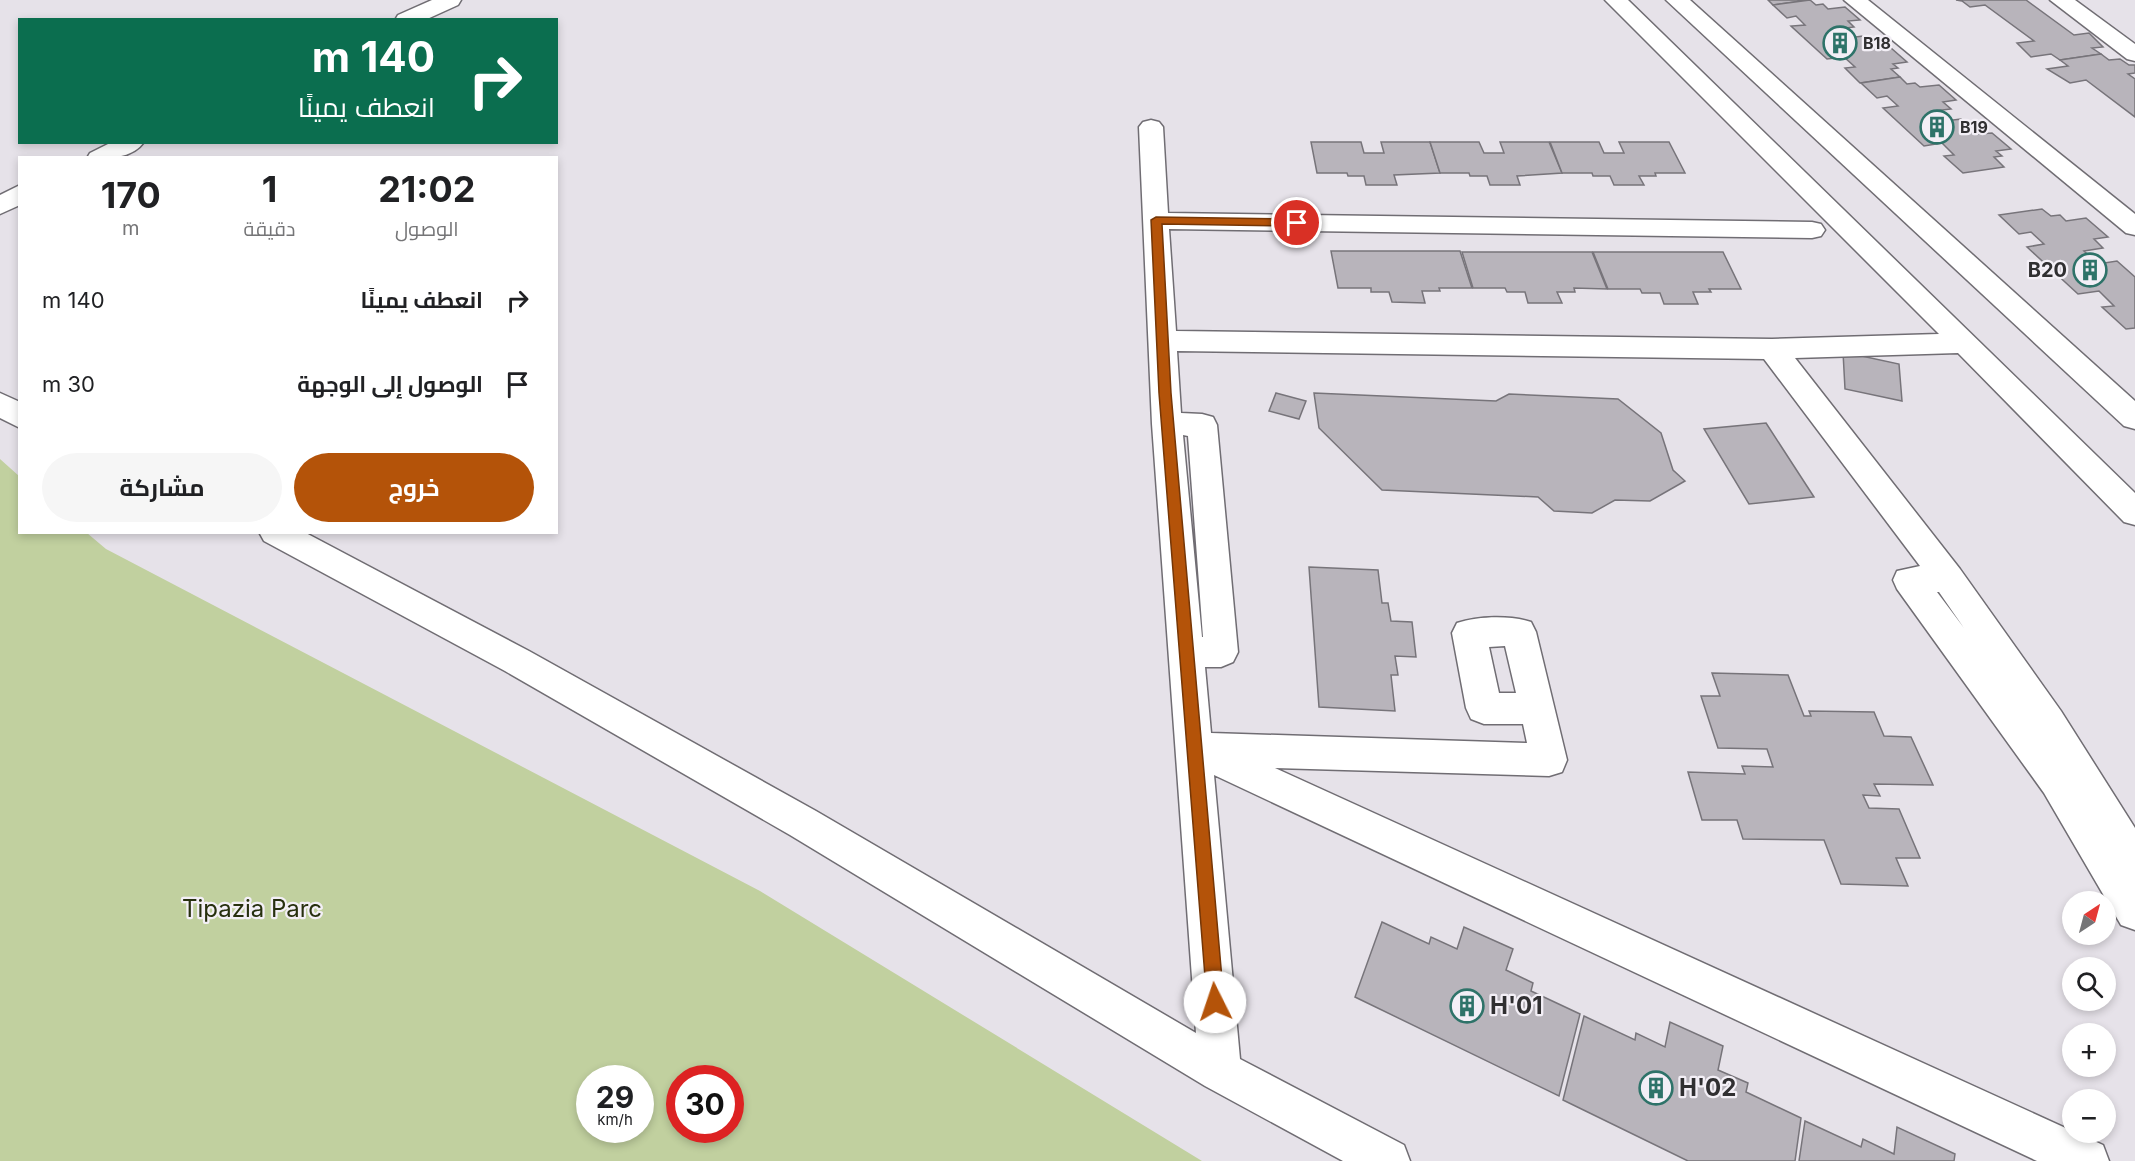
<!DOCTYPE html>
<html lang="ar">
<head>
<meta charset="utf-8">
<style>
  body { margin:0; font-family:Inter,Cairo,sans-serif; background:#f6f6f6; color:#202124; direction:rtl; height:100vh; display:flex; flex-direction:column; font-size:22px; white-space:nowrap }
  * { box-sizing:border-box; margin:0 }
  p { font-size:20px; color:#757577 }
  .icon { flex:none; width:33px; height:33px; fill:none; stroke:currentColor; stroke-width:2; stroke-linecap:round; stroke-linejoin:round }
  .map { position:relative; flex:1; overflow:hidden; direction:ltr }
  .sheet { position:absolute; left:18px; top:156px; width:540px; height:378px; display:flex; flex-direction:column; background:#fff; border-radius:0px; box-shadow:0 3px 9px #0003; direction:rtl }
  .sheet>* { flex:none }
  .hud { position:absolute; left:18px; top:18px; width:540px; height:126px; border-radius:0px; box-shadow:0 3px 9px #0003; direction:rtl; background:#0b6e4f; color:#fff; overflow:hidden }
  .needle { width:39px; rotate:36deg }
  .fabs { position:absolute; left:2062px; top:891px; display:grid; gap:12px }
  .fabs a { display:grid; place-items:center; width:54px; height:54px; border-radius:50%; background:#fff; box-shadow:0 3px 9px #0003; font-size:30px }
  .speed { position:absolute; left:576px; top:1065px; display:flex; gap:12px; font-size:30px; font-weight:700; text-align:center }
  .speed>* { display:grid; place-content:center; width:78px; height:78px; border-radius:50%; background:#fff; box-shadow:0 3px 9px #0003; line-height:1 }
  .speed small { font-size:15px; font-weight:400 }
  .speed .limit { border:9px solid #d22; background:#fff; color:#111 }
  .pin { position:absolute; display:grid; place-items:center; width:51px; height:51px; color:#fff; margin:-26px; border:3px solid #fff; border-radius:50%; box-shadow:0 2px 6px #0007 }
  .me { position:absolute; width:66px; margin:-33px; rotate:356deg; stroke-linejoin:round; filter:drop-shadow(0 0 4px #0008) }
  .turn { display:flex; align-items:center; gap:21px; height:126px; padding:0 24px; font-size:27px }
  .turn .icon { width:78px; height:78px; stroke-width:2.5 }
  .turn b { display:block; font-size:42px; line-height:51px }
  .eta { display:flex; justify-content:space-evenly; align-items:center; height:102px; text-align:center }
  .eta b { font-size:36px; font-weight:700; line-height:42px }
  .primary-button { display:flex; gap:12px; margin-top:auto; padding:12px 24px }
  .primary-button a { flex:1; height:69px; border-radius:36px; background:#b45309; color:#fff; font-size:24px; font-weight:700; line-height:69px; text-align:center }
  .primary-button a+a { background:#f6f6f6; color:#202124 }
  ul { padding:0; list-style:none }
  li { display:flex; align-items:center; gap:18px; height:84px; padding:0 24px }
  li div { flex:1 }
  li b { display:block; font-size:22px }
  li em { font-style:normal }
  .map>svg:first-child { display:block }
  .green { fill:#c1d09f; fill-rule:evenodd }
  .building { fill:#b8b4bb; stroke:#77747a; stroke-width:1.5 }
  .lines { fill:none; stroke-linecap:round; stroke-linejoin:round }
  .street-casing { stroke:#706d73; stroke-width:3 }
  .street { fill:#fff; fill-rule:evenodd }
  .route { fill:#b45309; stroke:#753606; stroke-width:1.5 }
  .labels { text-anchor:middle; stroke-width:4.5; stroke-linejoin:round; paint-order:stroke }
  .far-poi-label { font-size:16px; font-weight:bold; fill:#302f31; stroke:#f3eff6; text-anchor:start }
  .poi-label { font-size:20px; font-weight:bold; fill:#302f31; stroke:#f3eff6; text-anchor:end }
  .near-park-label { font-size:24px; fill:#27300e; stroke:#f3eff6 }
  .near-poi-label { font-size:24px; font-weight:bold; fill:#302f31; stroke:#f3eff6; text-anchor:start }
</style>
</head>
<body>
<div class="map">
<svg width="2135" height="1161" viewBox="0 0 2135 1161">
  <rect width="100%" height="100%" fill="#e6e2e9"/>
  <path class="green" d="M 0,459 L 19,476 L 20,532 L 87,533 L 106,549 L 760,891 L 1202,1161 L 0,1161 ZM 590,1078 L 640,1078 L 640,1130 L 590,1130 ZM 730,1078 L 730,1130 L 680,1130 L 680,1078 Z"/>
  <g class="building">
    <polygon points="1768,0 1809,0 1773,5"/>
    <polygon points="1810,0 1816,5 1823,4 1828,9 1845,7 1860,20 1848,21 1854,27 1838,29 1848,38 1863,36 1879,49 1891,48 1907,62 1893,64 1898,68 1891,69 1900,77 1860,83 1845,68 1855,67 1844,57 1827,59 1791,26 1805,25 1796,16 1787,18 1773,5"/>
    <polygon points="1956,0 2026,0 2074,35 2089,33 2103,47 2092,48 2101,54 2060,60 2051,54 2031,57 2017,43 2034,41 1985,5 1970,7 1962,1"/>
    <polygon points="2101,54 2109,60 2120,59 2129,65 2135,65 2135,73 2128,74 2135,79 2135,117 2086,80 2070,83 2047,69 2068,66 2060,60"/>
    <polygon points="1900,77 1907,84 1915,83 1920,87 1939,85 1956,100 1943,102 1951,109 1933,111 1945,121 1961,119 1979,134 1992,133 2011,149 1996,151 2002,156 1994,157 2004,167 1963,173 1944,156 1954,155 1942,143 1924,146 1883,108 1898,106 1887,96 1877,98 1861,83"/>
    <polygon points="1311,142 1361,142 1364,153 1384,153 1381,142 1430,142 1440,173 1394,175 1397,185 1366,185 1364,176 1348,176 1347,173 1317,173"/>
    <polygon points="1430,142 1479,142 1484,153 1504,153 1500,142 1549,142 1562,173 1517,176 1520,185 1490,185 1487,176 1470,176 1469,173 1440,173"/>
    <polygon points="1550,142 1599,142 1604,153 1624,153 1619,142 1669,142 1685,173 1655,173 1656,176 1639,176 1644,185 1614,185 1610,176 1593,176 1592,173 1562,173"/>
    <polygon points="2042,209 2051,216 2060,215 2066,221 2086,218 2108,237 2094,239 2103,248 2084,251 2098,264 2117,261 2135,277 2135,328 2126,329 2102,307 2114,306 2099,291 2078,294 2027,247 2044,244 2031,232 2019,234 1999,215"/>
    <polygon points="1331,251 1460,251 1472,288 1439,288 1440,291 1422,291 1425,303 1392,302 1389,292 1371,292 1371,288 1338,288"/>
    <polygon points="1462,252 1592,252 1607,289 1574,288 1575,292 1557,292 1562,303 1528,303 1525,292 1507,292 1505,288 1473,288"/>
    <polygon points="1593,252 1723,252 1741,289 1709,289 1711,292 1693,292 1698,304 1664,304 1660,293 1642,293 1640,289 1608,289"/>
    <polygon points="1843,352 1899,364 1902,401 1845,389"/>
    <polygon points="1276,393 1306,401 1299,419 1269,411"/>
    <polygon points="1314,393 1496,401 1509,394 1618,399 1661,433 1673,470 1685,481 1650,501 1615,500 1592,513 1554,511 1538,497 1382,490 1319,428"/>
    <polygon points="1766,423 1814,497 1749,504 1704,429"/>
    <polygon points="1309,567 1378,570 1382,603 1388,603 1391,621 1412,622 1416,657 1395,656 1398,675 1391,675 1395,711 1319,707"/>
    <polygon points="1712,673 1788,675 1804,716 1811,716 1809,711 1874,712 1884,736 1911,737 1933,785 1874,784 1880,796 1863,795 1869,808 1899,809 1920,858 1896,858 1908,886 1841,884 1824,840 1743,839 1737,820 1702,820 1688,772 1745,774 1742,766 1773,767 1767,749 1718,748 1701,696 1720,696"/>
    <polygon points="1382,922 1429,944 1431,937 1457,949 1464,927 1513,949 1506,970 1533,983 1531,991 1580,1014 1559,1096 1355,997"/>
    <polygon points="1584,1016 1635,1040 1636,1033 1665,1047 1670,1022 1723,1046 1718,1070 1748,1083 1746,1092 1801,1118 1795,1161 1688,1161 1563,1100"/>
    <polygon points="1805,1121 1861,1147 1863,1139 1894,1154 1897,1127 1955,1154 1954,1161 1799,1161"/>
  </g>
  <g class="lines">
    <defs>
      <g id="street">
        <polygon points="432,0 461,0 458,5 425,20 395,20 398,15"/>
        <path d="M 1605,0 L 1628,0 L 2135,493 L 2135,525 L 2124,522 L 1958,353 L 1795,358 L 1960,569 L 2061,711 L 2135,828 L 2135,930 L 2121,925 L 2044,793 L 1897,589 L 1893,580 L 1897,571 L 1920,566 L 1764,359 L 1177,351 L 1181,413 L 1202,414 L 1213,417 L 1217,425 L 1238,652 L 1233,662 L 1221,667 L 1205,667 L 1211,733 L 1527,743 L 1523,724 L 1484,724 L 1471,719 L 1466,708 L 1452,633 L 1457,623 C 1478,616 1510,615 1531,622 L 1536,632 L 1567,760 L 1562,772 L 1549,776 L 1275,768 L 2103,1145 L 2109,1161 L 2037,1161 L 1214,775 L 1240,1059 L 1404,1145 L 1410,1161 L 1343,1161 L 1205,1086 L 790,835 L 505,671 L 264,541 L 259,532 L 304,532 L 529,651 L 816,811 L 1196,1033 L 1152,424 L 1139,127 L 1143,122 L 1151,120 L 1159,122 L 1163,127 L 1168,213 L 1812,222 L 1821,224 L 1825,230 L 1821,236 L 1812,238 L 1169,229 L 1176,331 L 1772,339 L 1939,334 ZM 1183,435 L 1188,436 L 1203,637 L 1202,637 ZM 1937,592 L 1939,592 L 1964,628 ZM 1505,646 L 1516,693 L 1499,693 L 1489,647 Z"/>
        <polygon points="1666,0 1690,0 2135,401 2135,429 2124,426"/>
        <polygon points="1844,0 1868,0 2135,214 2135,235 2126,233"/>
        <polygon points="2050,0 2075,0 2135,44 2135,61 2127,59"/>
        <path d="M 112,142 L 144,142 C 131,160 106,158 87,158 L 90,153 Z"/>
        <polygon points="20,185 20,205 0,214 0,195"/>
        <polygon points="0,393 20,402 20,428 0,418"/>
      </g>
    </defs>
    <use href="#street" class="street-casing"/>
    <use href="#street" class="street"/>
  </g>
  <polygon class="route" points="1156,217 1297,219 1302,223 1297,226 1162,224 1171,393 1224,1002 1221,1008 1215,1011 1209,1008 1207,1002 1159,393 1151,220"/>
  <defs>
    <symbol id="building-ring" viewBox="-11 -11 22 22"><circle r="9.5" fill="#f3eff6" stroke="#2e7369" stroke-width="1.5"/><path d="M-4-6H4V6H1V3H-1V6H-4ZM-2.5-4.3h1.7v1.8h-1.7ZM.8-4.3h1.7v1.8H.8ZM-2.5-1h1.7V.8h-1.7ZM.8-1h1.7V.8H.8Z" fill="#2e7369"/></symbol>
  </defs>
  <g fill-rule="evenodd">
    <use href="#building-ring" x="1821" y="24" width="38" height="38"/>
    <use href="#building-ring" x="1918" y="108" width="38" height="38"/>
    <use href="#building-ring" x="2071" y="251" width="38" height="38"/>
    <use href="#building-ring" x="1448" y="987" width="38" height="38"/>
    <use href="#building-ring" x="1637" y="1069" width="38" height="38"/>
  </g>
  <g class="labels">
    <g class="far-poi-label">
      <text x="1863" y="49">B18</text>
      <text x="1960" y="133">B19</text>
    </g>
    <g class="poi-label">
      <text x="2067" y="277">B20</text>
    </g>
    <g class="near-park-label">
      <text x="252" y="917">Tipazia Parc</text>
    </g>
    <g class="near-poi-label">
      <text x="1490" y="1014">H'01</text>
      <text x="1679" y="1096">H'02</text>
    </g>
  </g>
</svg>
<div class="fabs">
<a><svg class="needle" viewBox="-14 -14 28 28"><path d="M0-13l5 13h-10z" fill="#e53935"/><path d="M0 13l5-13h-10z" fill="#757577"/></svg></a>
<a><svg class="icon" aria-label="search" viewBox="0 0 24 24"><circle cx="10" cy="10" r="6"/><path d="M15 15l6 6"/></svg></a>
<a>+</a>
<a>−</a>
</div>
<div class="speed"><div>29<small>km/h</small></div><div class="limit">30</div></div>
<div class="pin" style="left:1297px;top:223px;background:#d93025"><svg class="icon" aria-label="arrive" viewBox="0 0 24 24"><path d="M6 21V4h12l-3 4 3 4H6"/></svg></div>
<svg class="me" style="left:1215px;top:1002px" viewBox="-20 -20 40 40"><circle r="19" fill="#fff"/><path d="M0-13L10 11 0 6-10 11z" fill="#b45309"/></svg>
<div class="hud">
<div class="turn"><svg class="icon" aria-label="right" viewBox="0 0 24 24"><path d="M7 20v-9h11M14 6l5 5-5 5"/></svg><div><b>140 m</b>انعطف يمينًا</div></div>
</div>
<section class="sheet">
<div class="eta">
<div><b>21:02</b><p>الوصول</p></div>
<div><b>1</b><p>دقيقة</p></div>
<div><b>170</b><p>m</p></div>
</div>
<ul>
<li><svg class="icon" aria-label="right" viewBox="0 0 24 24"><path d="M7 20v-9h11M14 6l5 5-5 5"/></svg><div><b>انعطف يمينًا</b></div><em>140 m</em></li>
<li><svg class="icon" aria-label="arrive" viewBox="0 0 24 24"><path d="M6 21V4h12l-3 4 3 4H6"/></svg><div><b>الوصول إلى الوجهة</b></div><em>30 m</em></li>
</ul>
<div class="primary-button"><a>خروج</a><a>مشاركة</a></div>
</section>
</div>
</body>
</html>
